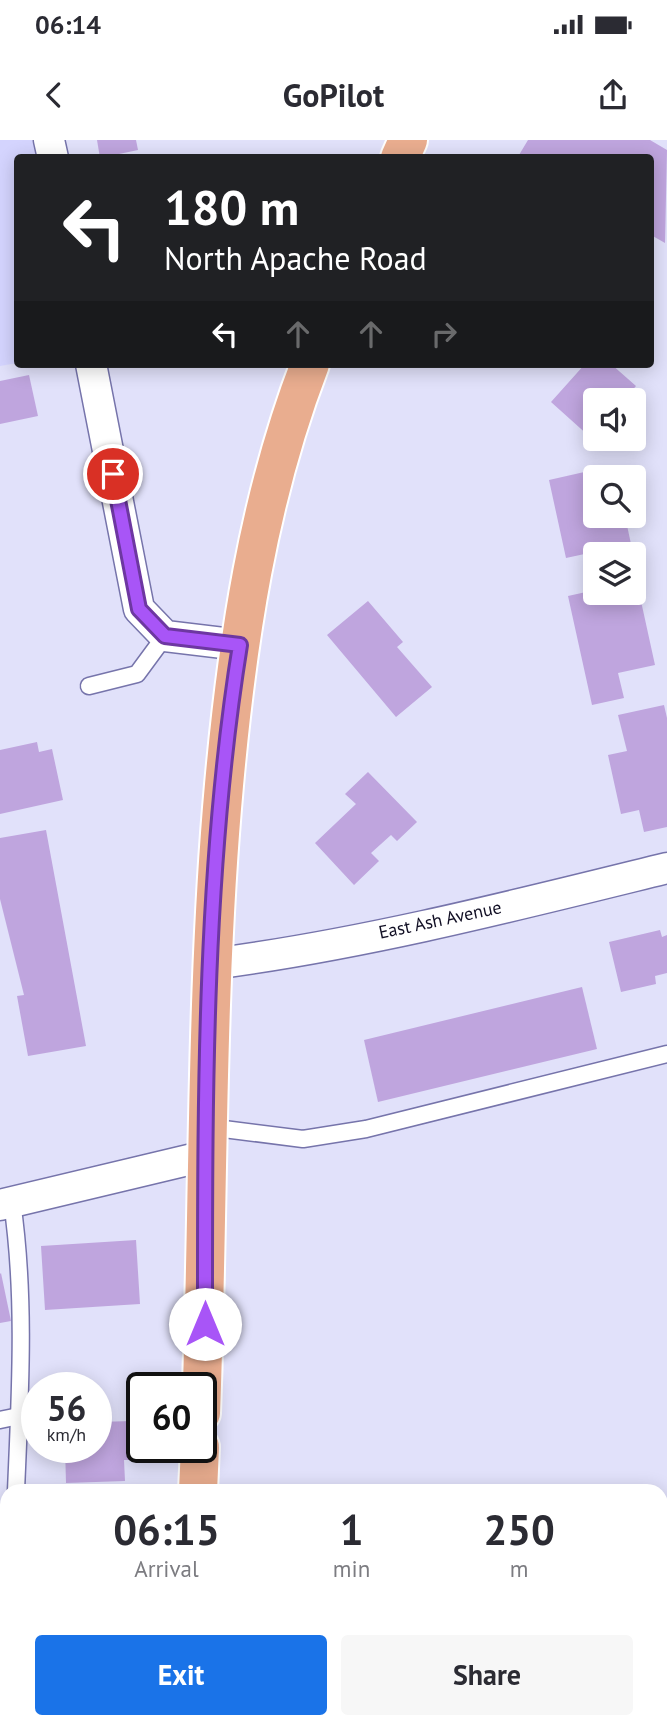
<!DOCTYPE html>
<html lang="en">
<head>
<meta charset="utf-8">
<style>
  body { margin:0; font-family:"PT Sans",sans-serif; background:#f7f7f7; color:#2b2b33; height:100vh; display:flex; flex-direction:column; font-size:26px; white-space:nowrap }
  * { box-sizing:border-box; margin:0 }
  p { font-size:23px; color:#7c7c81 }
  .icon { flex:none; width:38px; height:38px; fill:none; stroke:currentColor; stroke-width:2; stroke-linecap:round; stroke-linejoin:round }
  .map { position:relative; flex:1; overflow:hidden }
  .details { position:absolute; left:0px; top:1344px; width:668px; height:245px; display:flex; flex-direction:column; background:#fff; border-radius:21px 21px 0 0; box-shadow:0 4px 18px #0003 }
  .details>* { flex:none }
  .guide { position:absolute; left:14px; top:14px; width:640px; height:214px; border-radius:7px; box-shadow:0 4px 18px #0003; background:#202124; color:#fff; overflow:hidden }
  .buttons { position:absolute; left:583px; top:248px; display:grid; gap:14px }
  .buttons a { display:grid; place-items:center; width:63px; height:63px; border-radius:7px; background:#fff; box-shadow:0 4px 18px #0003; font-size:35px }
  .speed { position:absolute; left:21px; top:1232px; display:flex; gap:14px; font-size:35px; font-weight:700; text-align:center }
  .speed>* { display:grid; place-content:center; width:91px; height:91px; border-radius:50%; background:#fff; box-shadow:0 4px 18px #0003; line-height:1 }
  .speed small { font-size:18px; font-weight:400 }
  .speed .limit { border:4px solid #111; border-radius:10px; background:#fff; color:#111 }
  .pin { position:absolute; display:grid; place-items:center; width:60px; height:60px; color:#fff; margin:-30px; border:4px solid #fff; border-radius:50%; box-shadow:0 2px 7px #0007 }
  .me { position:absolute; width:77px; margin:-38px; rotate:0deg; stroke-linejoin:round; filter:drop-shadow(0 0 5px #0008) }
  .turn { display:flex; align-items:center; gap:24px; height:147px; padding:0 35px; font-size:32px }
  .turn .icon { width:91px; height:91px; stroke-width:2.5 }
  .turn b { display:block; font-size:49px; line-height:60px }
  .lanes { display:flex; align-items:center; height:66px; padding:0 35px; background:#0003; justify-content:center; gap:35px; direction:ltr }
  .lanes .off { opacity:.35 }
  .eta { display:flex; justify-content:space-evenly; align-items:center; height:119px; text-align:center }
  .eta b { font-size:42px; font-weight:700; line-height:49px }
  .cta { display:flex; gap:14px; margin-top:auto; padding:14px 35px }
  .cta a { flex:1; height:80px; border-radius:7px; background:#1a73e8; color:#fff; font-size:28px; font-weight:700; line-height:80px; text-align:center }
  .cta a+a { background:#f7f7f7; color:#2b2b33 }
  .status { display:flex; justify-content:space-between; align-items:center; height:49px; padding:0 35px; background:#fff; direction:ltr }
  .status svg { height:19px; fill:currentColor }
  header { display:flex; justify-content:space-between; align-items:center; height:91px; padding:0 35px; background:#fff; font-size:32px; font-weight:700 }
  .map>svg:first-child { display:block }
  .built { fill:#d4d4fe }
  .building { fill:#bfa5de }
  .lines { fill:none; stroke-linecap:round; stroke-linejoin:round }
  .lane-casing { stroke:#7674ab; stroke-width:19 }
  .street-casing { stroke:#7674ab; stroke-width:33 }
  .primary-casing { stroke:#fff; stroke-width:42 }
  .lane { stroke:#fff; stroke-width:16 }
  .street { stroke:#fff; stroke-width:30 }
  .primary { stroke:#e9ad8f; stroke-width:38 }
  .route-casing { stroke:#6d37a1; stroke-width:18 }
  .route { stroke:#a855f7; stroke-width:12 }
  .labels { text-anchor:middle; stroke-width:5; stroke-linejoin:round; paint-order:stroke }
  .street-label { font-size:18px; fill:#110f24; stroke:#fff }
</style>
</head>
<body>
<div class="status"><b>06:14</b><svg viewBox="0 0 49 12"><path d="M0 12V9h3v3zM5 12V6h3v6zM10 12V3h3v9zM15 12V0h3v12zM26 1h20v11H26zM47 4h2v5h-2z"/></svg></div>
<header><svg class="icon" aria-label="back" viewBox="0 0 24 24"><path d="M15 5l-7 7 7 7"/></svg>GoPilot<svg class="icon" aria-label="share" viewBox="0 0 24 24"><path d="M12 15V3M7 8l5-5 5 5M5 13v7h14v-7"/></svg></header>
<div class="map">
<svg width="667" height="1589" viewBox="0 0 667 1589">
  <rect width="100%" height="100%" fill="#e1e1fa"/>
  <g class="built">
    <polygon points="0,0 32,0 36,17 18,18 17,223 0,226"/>
    <polygon points="662,1510 667,1511 667,1589 378,1589 377,1582 662,1582"/>
  </g>
  <g class="building">
    <polygon points="97,0 136,0 138,10 100,18"/>
    <polygon points="528,0 650,0 667,10 665,103 651,95 651,18 523,18 519,15"/>
    <polygon points="585,224 611,224 636,246 623,261 595,261 595,291 590,297 551,262"/>
    <polygon points="29,235 38,276 0,284 0,241"/>
    <polygon points="602,328 604,338 595,338 595,376 625,376 631,404 566,418 549,340"/>
    <polygon points="595,450 595,453 603,453 604,460 639,452 655,525 618,533 624,558 592,565 568,456"/>
    <polygon points="368,461 403,502 397,507 432,547 396,577 327,495"/>
    <polygon points="664,565 667,578 667,687 644,692 639,670 621,674 608,615 627,611 618,575"/>
    <polygon points="37,602 39,612 52,609 63,660 0,674 0,610"/>
    <polygon points="368,632 417,682 397,701 391,695 371,713 379,721 354,745 315,703 356,664 345,654"/>
    <polygon points="46,690 86,906 28,916 17,856 24,855 0,759 0,698"/>
    <polygon points="660,790 662,797 667,795 667,833 655,836 656,844 621,852 609,802"/>
    <polygon points="582,847 597,909 378,962 364,900"/>
    <polygon points="136,1100 140,1164 45,1170 41,1106"/>
    <polygon points="1,1133 11,1181 0,1183 0,1134"/>
    <polygon points="133,1281 134,1320 124,1320 125,1341 66,1343 65,1307 96,1307 96,1282"/>
    <polygon points="0,1580 46,1587 46,1589 0,1589"/>
    <polygon points="524,1582 551,1582 561,1589 519,1589"/>
  </g>
  <g class="lines">
    <defs>
      <g id="lane">
        <polyline points="89,546 137,534 165,496"/>
        <polyline points="208,987 303,999 366,989 667,914"/>
        <path d="M 12,1062 C 26,1158 20,1255 16,1351"/>
        <polyline points="0,1280 19,1276"/>
        <polyline points="0,1464 7,1428"/>
        <polyline points="662,1551 667,1552"/>
        <polyline points="102,1582 136,1589"/>
        <polyline points="84,1589 85,1582"/>
      </g>
      <g id="street">
        <polyline points="49,0 53,18"/>
        <polyline points="91,224 139,469 165,496 240,505"/>
        <path d="M 212,824 C 365,804 517,765 667,728"/>
        <polyline points="0,1065 205,1016"/>
        <polyline points="0,1485 7,1483"/>
        <polyline points="363,1582 364,1589"/>
      </g>
      <g id="primary">
        <polyline points="400,18 408,0"/>
        <path d="M 201,1273 C 209,1064 205,854 224,645 C 237,502 258,359 310,224"/>
        <polyline points="198,1351 200,1307"/>
        <polyline points="167,1589 169,1582"/>
      </g>
    </defs>
    <use href="#lane" class="lane-casing"/>
    <use href="#street" class="street-casing"/>
    <use href="#primary" class="primary-casing"/>
    <use href="#lane" class="lane"/>
    <use href="#street" class="street"/>
    <use href="#primary" class="primary"/>
  </g>
  <g class="lines">
    <defs>
      <path id="route" d="M 113,334 L 139,469 L 165,496 L 240,505 C 204,728 205,958 205,1184"/>
    </defs>
    <use href="#route" class="route-casing"/>
    <use href="#route" class="route"/>
  </g>
  <g class="labels">
    <g class="street-label">
      <text transform="translate(440 780) rotate(-12)" y="6">East Ash Avenue</text>
    </g>
  </g>
</svg>
<div class="buttons">
<a><svg class="icon" aria-label="sound" viewBox="0 0 24 24"><path d="M4 9h4l5-4v14l-5-4H4zM17 9q2 3 0 6"/></svg></a>
<a><svg class="icon" aria-label="search" viewBox="0 0 24 24"><circle cx="10" cy="10" r="6"/><path d="M15 15l6 6"/></svg></a>
<a><svg class="icon" aria-label="layers" viewBox="0 0 24 24"><path d="M12 4l9 5-9 5-9-5zM3 14l9 5 9-5"/></svg></a>
</div>
<div class="speed"><div>56<small>km/h</small></div><div class="limit">60</div></div>
<div class="pin" style="left:113px;top:334px;background:#d93025"><svg class="icon" aria-label="arrive" viewBox="0 0 24 24"><path d="M6 21V4h12l-3 4 3 4H6"/></svg></div>
<svg class="me" style="left:205px;top:1184px" viewBox="-20 -20 40 40"><circle r="19" fill="#fff"/><path d="M0-13L10 11 0 6-10 11z" fill="#a855f7"/></svg>
<div class="guide">
<div class="turn"><svg class="icon" aria-label="left" viewBox="0 0 24 24"><path d="M17 20v-9H6M10 6l-5 5 5 5"/></svg><div><b>180 m</b>North Apache Road</div></div>
<div class="lanes"><svg class="icon" aria-label="left" viewBox="0 0 24 24"><path d="M17 20v-9H6M10 6l-5 5 5 5"/></svg><svg class="icon off" aria-label="ahead" viewBox="0 0 24 24"><path d="M12 20V5M6 11l6-6 6 6"/></svg><svg class="icon off" aria-label="ahead" viewBox="0 0 24 24"><path d="M12 20V5M6 11l6-6 6 6"/></svg><svg class="icon off" aria-label="right" viewBox="0 0 24 24"><path d="M7 20v-9h11M14 6l5 5-5 5"/></svg></div>
</div>
<section class="details">
<div class="eta">
<div><b>06:15</b><p>Arrival</p></div>
<div><b>1</b><p>min</p></div>
<div><b>250</b><p>m</p></div>
</div>
<div class="cta"><a>Exit</a><a>Share</a></div>
</section>
</div>
</body>
</html>
